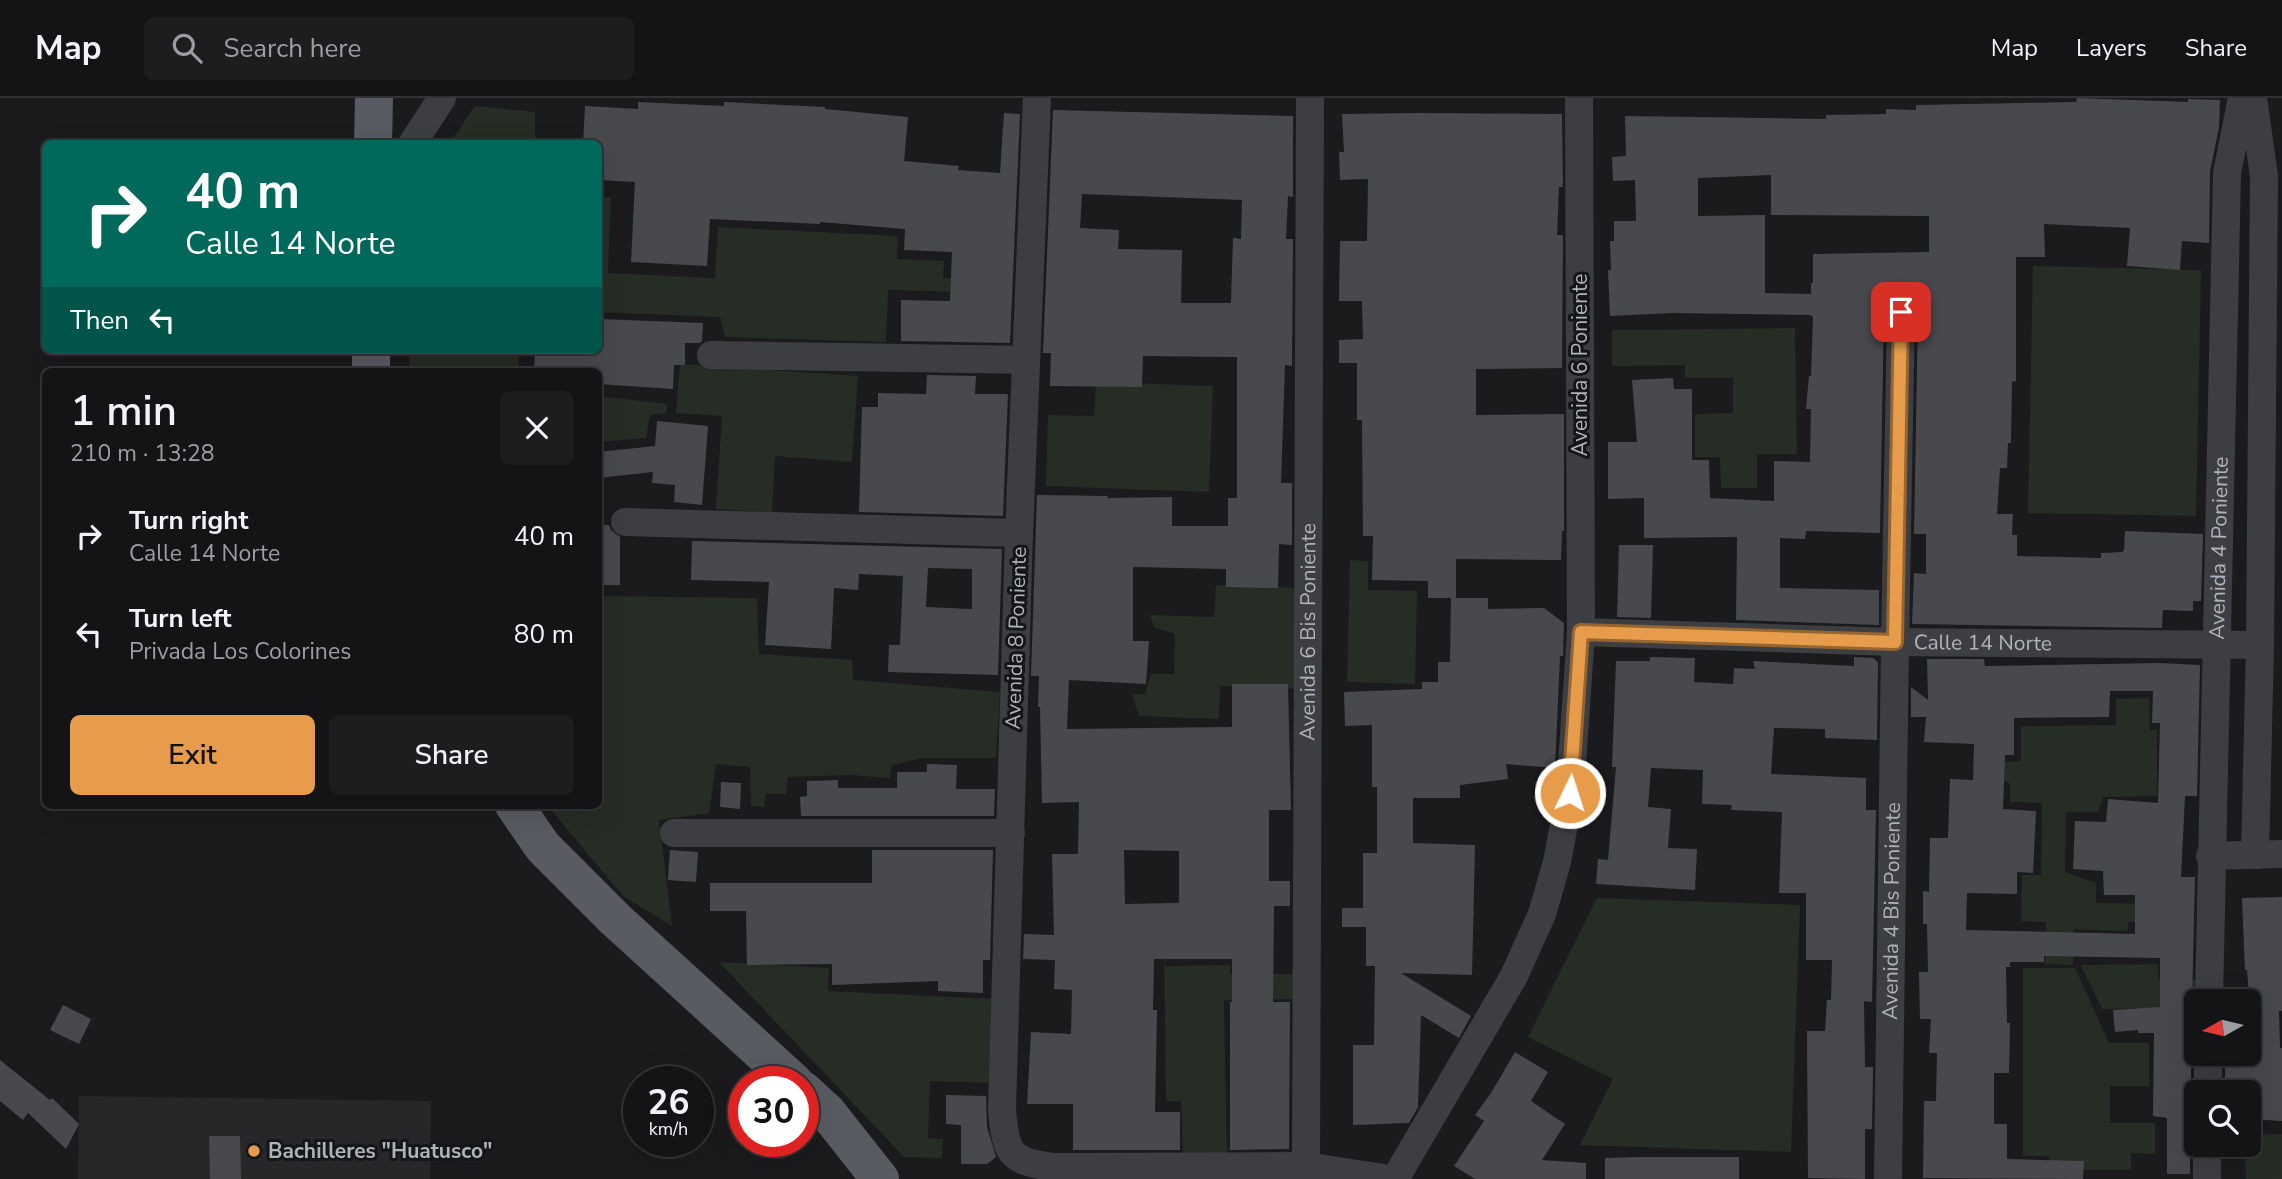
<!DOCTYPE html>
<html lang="en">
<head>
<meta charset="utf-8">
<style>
  body { margin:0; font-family:"Nunito Sans",sans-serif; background:#1d1d1f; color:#f1f3f6; height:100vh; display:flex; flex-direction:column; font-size:26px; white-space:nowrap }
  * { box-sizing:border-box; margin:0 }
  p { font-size:23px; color:#9d9ea1 }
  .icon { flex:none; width:38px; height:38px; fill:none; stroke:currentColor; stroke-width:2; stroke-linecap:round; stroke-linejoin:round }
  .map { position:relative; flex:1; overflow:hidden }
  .panel { position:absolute; left:42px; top:270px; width:560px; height:441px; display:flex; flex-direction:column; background:#141416; border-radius:10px; box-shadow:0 7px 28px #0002,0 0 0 2px #333335 }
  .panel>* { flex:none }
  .hud { position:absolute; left:42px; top:42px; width:560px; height:214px; border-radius:10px; box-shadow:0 7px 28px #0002,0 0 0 2px #333335; background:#00695c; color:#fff; overflow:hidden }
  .needle { width:46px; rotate:262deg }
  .fabs { position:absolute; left:2184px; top:891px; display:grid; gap:14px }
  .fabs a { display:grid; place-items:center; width:77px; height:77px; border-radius:10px; background:#141416; box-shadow:0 7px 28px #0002,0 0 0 2px #333335; font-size:35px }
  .speed { position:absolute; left:623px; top:968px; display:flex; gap:14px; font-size:35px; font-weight:700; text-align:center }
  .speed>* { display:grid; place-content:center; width:91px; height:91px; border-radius:50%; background:#141416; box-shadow:0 7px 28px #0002,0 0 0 2px #333335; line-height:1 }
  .speed small { font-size:18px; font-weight:400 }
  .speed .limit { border:10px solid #d22; background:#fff; color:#111 }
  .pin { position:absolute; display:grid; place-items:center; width:60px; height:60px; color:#fff; margin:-30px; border-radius:14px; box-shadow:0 4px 10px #0006 }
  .me { position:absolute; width:77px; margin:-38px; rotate:4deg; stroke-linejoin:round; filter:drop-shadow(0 0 5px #0008) }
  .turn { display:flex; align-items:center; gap:24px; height:147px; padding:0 28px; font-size:32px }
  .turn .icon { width:91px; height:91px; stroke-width:2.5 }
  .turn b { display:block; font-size:49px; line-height:60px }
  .then { display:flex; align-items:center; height:66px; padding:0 28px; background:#0003; gap:14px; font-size:26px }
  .round { display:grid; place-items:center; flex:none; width:74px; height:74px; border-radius:10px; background:#1d1d1f }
  .summary { display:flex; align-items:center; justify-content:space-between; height:119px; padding:0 28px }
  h1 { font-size:42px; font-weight:600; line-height:52px }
  .primary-button { display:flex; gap:14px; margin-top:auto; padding:14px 28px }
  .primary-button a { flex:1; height:80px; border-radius:10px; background:#e69c4a; color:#111; font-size:28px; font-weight:600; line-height:80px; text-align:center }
  .primary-button a+a { background:#1d1d1f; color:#f1f3f6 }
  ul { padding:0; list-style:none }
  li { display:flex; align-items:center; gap:21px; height:98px; padding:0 28px }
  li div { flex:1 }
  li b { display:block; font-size:26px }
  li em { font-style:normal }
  header { display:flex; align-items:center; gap:42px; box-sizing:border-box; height:98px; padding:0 35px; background:#141416; border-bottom:2px solid #333335 }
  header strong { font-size:33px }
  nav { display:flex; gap:38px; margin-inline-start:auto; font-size:24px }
  .search { width:490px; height:63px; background:#1d1d1f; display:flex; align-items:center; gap:18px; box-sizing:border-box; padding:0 24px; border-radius:10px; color:#9d9ea1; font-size:26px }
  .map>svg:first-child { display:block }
  .built { fill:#27272a }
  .green { fill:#252d25 }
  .building { fill:#48494d; fill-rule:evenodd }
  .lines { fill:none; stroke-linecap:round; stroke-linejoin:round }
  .minor { stroke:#3c3e42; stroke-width:28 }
  .primary { stroke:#585b61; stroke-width:38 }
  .route-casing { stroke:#966530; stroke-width:18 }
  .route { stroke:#e69c4a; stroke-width:12 }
  .poi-dot { fill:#e69c4a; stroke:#161618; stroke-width:2.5 }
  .labels { text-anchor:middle; stroke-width:6; stroke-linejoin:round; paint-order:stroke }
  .street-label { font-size:21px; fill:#aeb4bb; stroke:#161618 }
  .poi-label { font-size:21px; font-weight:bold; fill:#aeb4bb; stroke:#161618; text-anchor:start }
</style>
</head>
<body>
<header>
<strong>Map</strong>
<div class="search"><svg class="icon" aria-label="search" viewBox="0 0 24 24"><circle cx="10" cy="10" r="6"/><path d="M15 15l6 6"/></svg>Search here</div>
<nav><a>Map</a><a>Layers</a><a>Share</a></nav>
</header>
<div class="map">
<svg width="2282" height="1081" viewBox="0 0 2282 1081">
  <rect width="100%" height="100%" fill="#1b1b1d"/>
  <polygon class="built" points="79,998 431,1003 430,1081 78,1081"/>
  <g class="green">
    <polygon points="475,8 535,14 535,45 450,45"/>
    <polygon points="599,99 611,99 608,175 715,180 718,129 898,138 897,161 944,163 943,180 1006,183 1001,195 888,192 886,244 725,239 720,219 599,214"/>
    <polygon points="2033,168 2201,172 2196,418 2028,415"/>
    <polygon points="1795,230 1797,356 1757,356 1757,390 1721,390 1720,359 1695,359 1695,316 1733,315 1733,280 1685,280 1685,267 1612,268 1612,232"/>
    <polygon points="409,252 519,252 518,273 410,273"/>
    <polygon points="680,266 858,278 852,364 775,358 772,415 716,411 722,318 676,315"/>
    <polygon points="1096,284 1213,288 1209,394 1046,388 1048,317 1094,318"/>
    <polygon points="599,298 667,306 666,315 650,317 646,340 599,344"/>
    <polygon points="1350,462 1368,463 1368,492 1417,493 1415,586 1347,584"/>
    <polygon points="1216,487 1303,490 1299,591 1220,588 1219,621 1139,618 1132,596 1145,596 1151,576 1174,576 1175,536 1154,529 1150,517 1214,519"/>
    <polygon points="599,498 757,500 759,556 852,562 853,582 1000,594 996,660 923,660 892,667 890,680 851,677 788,679 786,696 766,696 764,709 751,708 750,669 716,666 709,715 659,722 672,828 623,798 547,707 598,707"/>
    <polygon points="2149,600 2150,632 2157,632 2157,698 2103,699 2098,714 2066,714 2065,774 2096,785 2096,805 2158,806 2157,825 2128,824 2128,833 2074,831 2073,867 2045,866 2046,824 2021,823 2022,777 2041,777 2042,705 2010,704 2010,686 2000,680 2000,664 2021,663 2021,628 2116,627 2116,601"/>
    <polygon points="1597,800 1800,807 1791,1054 1580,1047 1613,981 1528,939"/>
    <polygon points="1164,849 1165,868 1230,867 1230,876 1301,876 1302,901 1224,902 1227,1060 1183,1061 1181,1003 1166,1003"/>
    <polygon points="719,864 829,870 828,893 994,901 990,985 930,983 928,1040 943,1041 942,1060 904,1059"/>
    <polygon points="2158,866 2159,882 2207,882 2208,900 2173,900 2172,910 2102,911 2081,867"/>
    <polygon points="2023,870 2075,870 2109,945 2149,945 2149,988 2110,988 2110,1025 2155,1025 2155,1056 2131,1055 2131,1072 2049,1071 2049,1058 2023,1058"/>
    <polygon points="2282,1036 2282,1081 2246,1081 2245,1047 2249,1046 2249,1037"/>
  </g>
  <g class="building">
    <path d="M 2077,0 L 2188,4 L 2188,1 L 2220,2 L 2219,29 L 2210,74 L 2209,145 L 2182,143 L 2180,172 L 2127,168 L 2130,130 L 2044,126 L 2045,159 L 2016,159 L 2016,283 L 2012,284 L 2011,345 L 2008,345 L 2007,370 L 2000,370 L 1997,416 L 2013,416 L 2012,437 L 2017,437 L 2017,458 L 2101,460 L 2101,455 L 2122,454 L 2124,452 L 2125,433 L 2203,436 L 2201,503 L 2193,503 L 2193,513 L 2163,512 L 2162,530 L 1912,526 L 1914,475 L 1926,476 L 1926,436 L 1914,436 L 1918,214 L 1915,205 L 1910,200 L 1901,197 L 1894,199 L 1887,205 L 1884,214 L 1880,435 L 1806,433 L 1805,441 L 1780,440 L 1780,490 L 1879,492 L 1879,527 L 1736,522 L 1737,439 L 1644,440 L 1644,400 L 1608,401 L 1608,344 L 1637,344 L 1632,282 L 1673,280 L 1674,291 L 1692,291 L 1692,362 L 1709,362 L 1710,400 L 1774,403 L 1774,363 L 1810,364 L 1811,311 L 1806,311 L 1809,278 L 1811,278 L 1813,219 L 1810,217 L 1671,215 L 1610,218 L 1608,172 L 1611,172 L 1610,143 L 1614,143 L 1614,123 L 1636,123 L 1635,82 L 1613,83 L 1612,59 L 1626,58 L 1625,18 L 1826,21 L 1826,17 L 1886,16 L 1886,11 L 1916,12 L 1916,7 L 2076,4 ZM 1771,77 L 1771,117 L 1929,118 L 1929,154 L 1813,156 L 1813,185 L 1811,185 L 1811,196 L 1765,195 L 1765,117 L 1698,118 L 1698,80 Z"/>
    <polygon points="638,4 724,8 724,4 825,9 825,11 908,19 904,63 959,68 958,72 1000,75 1004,15 1020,16 1010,245 901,243 901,202 950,203 952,154 904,152 905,131 820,124 820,126 710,121 707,168 631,164 635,84 598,82 598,46 583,46 585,8 638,11"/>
    <path d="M 1053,12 L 1293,18 L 1293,99 L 1288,98 L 1286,141 L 1293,141 L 1292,268 L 1285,267 L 1281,385 L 1292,385 L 1292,447 L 1279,446 L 1278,490 L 1226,489 L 1226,471 L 1133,469 L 1133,543 L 1149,543 L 1146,586 L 1069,582 L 1067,631 L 1232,629 L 1232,586 L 1288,586 L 1291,712 L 1269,712 L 1269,783 L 1290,783 L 1290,808 L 1274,808 L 1273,904 L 1290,904 L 1289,1051 L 1230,1052 L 1230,904 L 1232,904 L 1232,861 L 1154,861 L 1153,912 L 1157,912 L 1155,1014 L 1180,1014 L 1180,1052 L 1073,1052 L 1073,1006 L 1027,1006 L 1031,934 L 1071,936 L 1072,892 L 1054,891 L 1055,862 L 1023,861 L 1024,836 L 1054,837 L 1052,756 L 1078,756 L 1079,704 L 1042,705 L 1040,609 L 1038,609 L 1039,578 L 1031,578 L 1037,397 L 1108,398 L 1107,400 L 1172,399 L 1172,428 L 1228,428 L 1228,400 L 1237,400 L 1237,259 L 1143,258 L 1142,289 L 1050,288 L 1051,255 L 1043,255 ZM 1082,96 L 1242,102 L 1241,141 L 1233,140 L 1231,205 L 1181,205 L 1182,152 L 1118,151 L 1119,132 L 1080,130 ZM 1124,752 L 1179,753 L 1179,805 L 1125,806 Z"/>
    <polygon points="1419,15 1562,16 1563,89 1559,89 1557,137 1563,137 1562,270 1476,271 1476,317 1564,316 1564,433 1562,433 1561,462 1456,461 1456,500 1428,500 1428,483 1372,482 1373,438 1363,438 1362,322 1357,322 1357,265 1339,265 1339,242 1363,241 1362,203 1339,203 1340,143 1367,143 1368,81 1340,82 1339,54 1344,54 1342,16"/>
    <polygon points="598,221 703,225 702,243 700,245 685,245 685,267 674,267 673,291 598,286 598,273 534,273 535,252 598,252"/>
    <polygon points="927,277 976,278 975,296 1008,296 1003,418 859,414 862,309 878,309 878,295 926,296"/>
    <polygon points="657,323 708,328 702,407 674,404 675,387 652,385 653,374 598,380 598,354 655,348"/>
    <polygon points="598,427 609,427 611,432 620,439 620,487 598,487"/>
    <path d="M 692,443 L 1002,451 L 998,577 L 888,574 L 889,547 L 900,547 L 903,478 L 859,476 L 858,492 L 834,490 L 831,551 L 765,547 L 769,484 L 691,482 ZM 928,470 L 972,471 L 972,511 L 926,509 Z"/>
    <polygon points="1619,447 1653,447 1651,520 1617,519"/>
    <polygon points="1451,500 1488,500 1488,511 1544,510 1564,525 1563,558 1560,558 1555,670 1506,666 1508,681 1460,687 1460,700 1413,700 1413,745 1475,747 1472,877 1401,875 1471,918 1459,940 1421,917 1418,1009 1409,1025 1353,1027 1353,947 1374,947 1375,868 1366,868 1366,829 1342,829 1342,810 1363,810 1363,755 1377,755 1377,689 1372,689 1372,627 1345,628 1344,594 1422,591 1422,584 1438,584 1438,564 1450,564"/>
    <polygon points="1650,559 1695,560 1694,584 1733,586 1734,570 1755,571 1753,563 1854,568 1854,559 1873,560 1878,564 1877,642 1825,640 1825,631 1774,630 1771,676 1866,680 1866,712 1876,712 1872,904 1864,903 1865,969 1873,969 1872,1031 1865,1031 1865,1081 1808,1080 1807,933 1825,933 1827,902 1831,902 1832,862 1806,862 1806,795 1779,795 1782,714 1731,712 1732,707 1702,706 1703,672 1651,670 1648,709 1671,711 1668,750 1697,751 1695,792 1596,786 1598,761 1608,762 1616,669 1612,669 1616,563 1650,563"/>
    <path d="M 1927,561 L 1984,561 L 1985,568 L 2160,565 L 2200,567 L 2197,698 L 2185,698 L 2181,779 L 2195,779 L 2192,903 L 2196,913 L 2196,945 L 2191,956 L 2191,994 L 2196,1005 L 2196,1034 L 2190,1045 L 2190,1076 L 2167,1076 L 2167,1020 L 2153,1018 L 2154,935 L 2138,935 L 2138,932 L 2115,934 L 2113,912 L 2160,909 L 2160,860 L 2044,858 L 2044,864 L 2010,864 L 2010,869 L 2006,869 L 2007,925 L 2010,925 L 2009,975 L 1994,975 L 1994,1026 L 2007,1026 L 2007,1061 L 2084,1063 L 2083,1081 L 1923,1080 L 1924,1003 L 1936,1003 L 1937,955 L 1929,955 L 1931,921 L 1920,921 L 1919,874 L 1928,874 L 1927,826 L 1923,826 L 1923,793 L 1929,794 L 1930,740 L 1948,740 L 1950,681 L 1973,682 L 1974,646 L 1924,644 L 1926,619 L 1911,619 L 1911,589 L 1928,602 ZM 2110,593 L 2153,593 L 2152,625 L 2160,625 L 2158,705 L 2108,701 L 2106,724 L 2075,723 L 2073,771 L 2103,773 L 2104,797 L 2135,797 L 2135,836 L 1966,832 L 1967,795 L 2017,796 L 2017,774 L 2033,775 L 2036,713 L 2003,711 L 2005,657 L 2014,657 L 2014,620 L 2109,619 Z"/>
    <polygon points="927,666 957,667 956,691 995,691 994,718 801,718 800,699 807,698 807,683 838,682 838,690 897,690 897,674 927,674"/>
    <polygon points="721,684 741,685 740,711 720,709"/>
    <polygon points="670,752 698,754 696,784 668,782"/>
    <polygon points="872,752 993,752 990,862 983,862 983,895 938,893 938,883 832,887 832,866 747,867 746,813 710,813 710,785 872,785"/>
    <polygon points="2282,799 2282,913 2279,913 2280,950 2282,950 2282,1023 2249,1021 2249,994 2225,993 2225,956 2249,956 2249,921 2251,921 2247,872 2245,872 2242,800"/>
    <polygon points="63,907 91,921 79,946 50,932"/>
    <polygon points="1515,954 1548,974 1531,1003 1565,1026 1542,1062 1586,1065 1586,1081 1475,1081 1454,1068 1484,1023 1475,1017 1491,995"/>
    <polygon points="0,962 50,1002 52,1000 79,1026 66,1051 28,1015 23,1022 0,1003"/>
    <polygon points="946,997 986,998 987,1029 996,1059 987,1066 961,1066 961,1027 946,1026"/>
    <polygon points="209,1038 240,1038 241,1081 210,1081"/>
    <polygon points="1639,1059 1739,1059 1739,1081 1605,1081 1605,1060"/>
  </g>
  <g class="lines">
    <g class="minor">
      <path d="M 1037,0 L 1019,435 L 1002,1012 C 1006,1055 1009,1064 1054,1069 L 1306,1068 L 1390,1081"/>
      <polyline points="2253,0 2264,78 2260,547 2255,757"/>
      <polyline points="412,46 442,0"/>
      <polyline points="711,257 1026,262"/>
      <polyline points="625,424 1019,435"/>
      <path id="s1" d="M 1581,534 L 1895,544 L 2260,547"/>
      <polyline points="674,735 1011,735"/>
      <polyline points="2210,758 2282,756"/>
      <path id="s2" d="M 2209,903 L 2227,75 L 2242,0"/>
      <polyline points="2208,994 2208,956"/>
      <path id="s3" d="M 1306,1068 L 1310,0"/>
      <polyline points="1395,1081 1514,878 1542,816 1557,764 1570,695 1581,534 1579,0"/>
      <path id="s4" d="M 1888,1081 L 1895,544 L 1901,214"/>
      <polyline points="2207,1081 2207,1046"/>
    </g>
    <g class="primary">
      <polyline points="373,46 374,0"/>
      <polyline points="371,252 371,273"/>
      <polyline points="514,707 543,749 616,822 794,984"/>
      <polyline points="803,992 827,1014 880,1081"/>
    </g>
  </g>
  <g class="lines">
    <defs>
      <polyline id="route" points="1570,695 1581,534 1895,544 1901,214"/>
    </defs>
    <use href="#route" class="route-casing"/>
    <use href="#route" class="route"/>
  </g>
  <circle class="poi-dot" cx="254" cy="1053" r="7"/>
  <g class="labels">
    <g class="street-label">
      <text transform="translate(1580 267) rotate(-90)" y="7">Avenida 6 Poniente</text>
      <text dy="7" stroke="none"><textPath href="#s2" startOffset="453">Avenida 4 Poniente</textPath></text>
      <text dy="7" stroke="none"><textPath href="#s3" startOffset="534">Avenida 6 Bis Poniente</textPath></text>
      <text transform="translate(1016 540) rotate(-88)" y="7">Avenida 8 Poniente</text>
      <text dy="7" stroke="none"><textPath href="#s1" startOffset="402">Calle 14 Norte</textPath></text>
      <text dy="7" stroke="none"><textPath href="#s4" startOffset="268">Avenida 4 Bis Poniente</textPath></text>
    </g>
    <g class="poi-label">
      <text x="268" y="1060">Bachilleres "Huatusco"</text>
    </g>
  </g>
</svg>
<div class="fabs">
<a><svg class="needle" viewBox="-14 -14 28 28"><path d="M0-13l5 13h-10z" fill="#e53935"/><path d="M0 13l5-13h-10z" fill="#9d9ea1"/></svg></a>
<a><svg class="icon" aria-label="search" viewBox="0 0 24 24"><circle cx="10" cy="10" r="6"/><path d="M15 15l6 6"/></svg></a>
</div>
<div class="speed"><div>26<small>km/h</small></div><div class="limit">30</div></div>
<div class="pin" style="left:1901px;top:214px;background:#d93025"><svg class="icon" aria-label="arrive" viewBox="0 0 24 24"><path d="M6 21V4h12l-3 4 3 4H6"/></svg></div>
<svg class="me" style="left:1570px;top:695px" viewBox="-20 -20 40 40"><circle r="17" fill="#e69c4a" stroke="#fff" stroke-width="3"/><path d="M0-11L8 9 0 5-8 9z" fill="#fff"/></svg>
<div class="hud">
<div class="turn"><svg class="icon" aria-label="right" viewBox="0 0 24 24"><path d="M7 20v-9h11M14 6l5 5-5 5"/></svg><div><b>40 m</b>Calle 14 Norte</div></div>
<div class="then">Then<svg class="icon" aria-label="left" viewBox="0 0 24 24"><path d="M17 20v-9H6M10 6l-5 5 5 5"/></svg></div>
</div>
<section class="panel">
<div class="summary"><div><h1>1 min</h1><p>210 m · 13:28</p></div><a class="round"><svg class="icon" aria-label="close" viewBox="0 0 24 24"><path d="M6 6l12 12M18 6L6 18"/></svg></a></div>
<ul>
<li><svg class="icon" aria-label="right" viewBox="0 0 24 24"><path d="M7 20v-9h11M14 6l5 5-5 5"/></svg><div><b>Turn right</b><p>Calle 14 Norte</p></div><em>40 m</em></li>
<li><svg class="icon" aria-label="left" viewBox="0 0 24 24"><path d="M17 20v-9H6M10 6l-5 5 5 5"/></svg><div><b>Turn left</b><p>Privada Los Colorines</p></div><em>80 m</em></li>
</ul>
<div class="primary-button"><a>Exit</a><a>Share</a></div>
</section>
</div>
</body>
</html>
